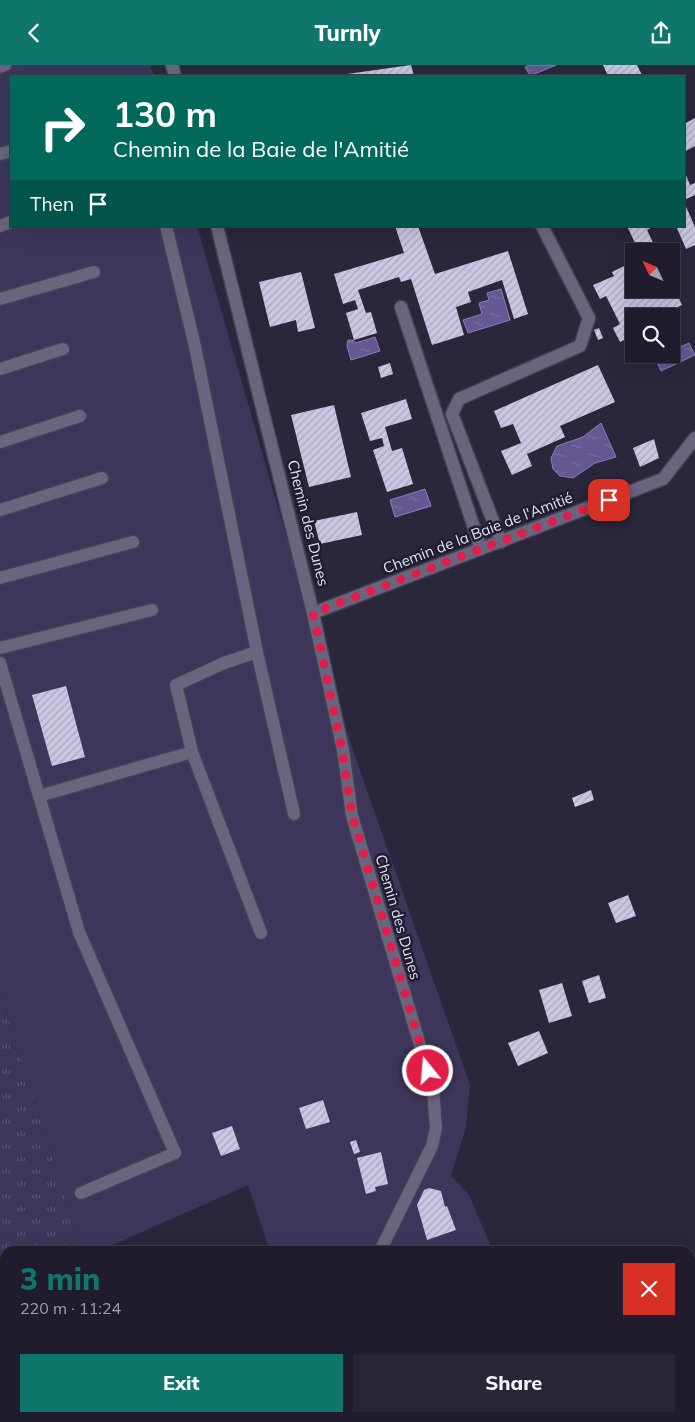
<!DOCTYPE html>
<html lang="en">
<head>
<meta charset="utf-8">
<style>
  body { margin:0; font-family:Mulish,sans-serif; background:#282535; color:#f1f3f6; height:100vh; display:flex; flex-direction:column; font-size:19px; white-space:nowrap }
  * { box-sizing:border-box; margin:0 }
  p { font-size:16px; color:#a2a1aa }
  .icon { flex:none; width:28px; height:28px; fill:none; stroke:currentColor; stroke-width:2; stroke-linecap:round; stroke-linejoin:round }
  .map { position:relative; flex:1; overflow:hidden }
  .details { position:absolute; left:0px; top:1181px; width:695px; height:176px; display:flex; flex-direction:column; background:#201c2d; border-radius:15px 15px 0 0; box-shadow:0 5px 20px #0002,0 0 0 1px #3d3a49 }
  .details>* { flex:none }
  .guide { position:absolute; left:10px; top:10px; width:675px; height:152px; border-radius:0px; box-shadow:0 5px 20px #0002,0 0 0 1px #3d3a49; background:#00695c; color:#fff; overflow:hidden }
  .needle { width:32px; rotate:314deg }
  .controls { position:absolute; left:625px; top:178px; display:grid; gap:10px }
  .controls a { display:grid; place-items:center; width:55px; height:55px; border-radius:0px; background:#201c2d; box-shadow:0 5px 20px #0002,0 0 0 1px #3d3a49; font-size:25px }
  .pin { position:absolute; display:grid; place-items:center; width:42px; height:42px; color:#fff; margin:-21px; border-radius:10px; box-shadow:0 2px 8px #0006 }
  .me { position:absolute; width:55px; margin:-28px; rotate:343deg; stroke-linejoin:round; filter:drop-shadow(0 0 4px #0008) }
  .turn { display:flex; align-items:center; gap:18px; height:105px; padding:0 20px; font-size:22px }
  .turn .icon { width:65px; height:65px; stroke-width:2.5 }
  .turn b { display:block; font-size:35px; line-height:42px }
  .then { display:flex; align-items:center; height:48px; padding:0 20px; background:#0003; gap:10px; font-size:19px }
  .round { display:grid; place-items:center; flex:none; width:52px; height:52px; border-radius:0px; background:#282535 }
  .headline { display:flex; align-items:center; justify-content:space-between; height:85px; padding:0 20px }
  h1 { font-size:30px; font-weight:800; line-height:38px; color:#0f766e }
  .cta { display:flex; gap:10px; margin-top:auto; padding:10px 20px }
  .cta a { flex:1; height:58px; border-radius:0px; background:#0f766e; color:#fff; font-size:20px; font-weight:800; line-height:58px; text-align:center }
  .cta a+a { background:#282535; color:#f1f3f6 }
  header { display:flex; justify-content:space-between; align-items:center; height:65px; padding:0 20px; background:#0f766e; color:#fff; font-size:22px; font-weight:800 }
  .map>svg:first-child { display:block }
  .grass { fill:url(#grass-tufts) }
  .park { fill:#3e365a }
  .water { fill:url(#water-ripples); stroke:#8a80ae }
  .building { fill:url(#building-hatch) }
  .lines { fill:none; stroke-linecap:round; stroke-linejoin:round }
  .service-casing { stroke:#454153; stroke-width:15 }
  .minor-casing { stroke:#454153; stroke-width:15 }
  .service { stroke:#69657e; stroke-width:12 }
  .minor { stroke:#69657e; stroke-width:12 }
  .route { stroke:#e11d48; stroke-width:9; stroke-dasharray:0 16.2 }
  .labels { text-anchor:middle; stroke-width:5; stroke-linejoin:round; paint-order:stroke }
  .street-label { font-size:15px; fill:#e4e1f0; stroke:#201c31 }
</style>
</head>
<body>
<header><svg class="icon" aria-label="back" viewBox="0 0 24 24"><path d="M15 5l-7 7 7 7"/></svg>Turnly<svg class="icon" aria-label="share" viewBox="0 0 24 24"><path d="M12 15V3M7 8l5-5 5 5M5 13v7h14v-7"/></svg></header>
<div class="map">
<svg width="695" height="1357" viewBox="0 0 695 1357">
  <defs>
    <pattern id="grass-tufts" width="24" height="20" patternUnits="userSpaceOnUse" patternTransform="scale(1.25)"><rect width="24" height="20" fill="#3e365a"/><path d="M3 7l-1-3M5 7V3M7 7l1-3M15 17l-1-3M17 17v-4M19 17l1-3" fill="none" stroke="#5a5372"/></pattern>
    <pattern id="water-ripples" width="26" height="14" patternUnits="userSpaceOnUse" patternTransform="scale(1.25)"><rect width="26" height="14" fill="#645792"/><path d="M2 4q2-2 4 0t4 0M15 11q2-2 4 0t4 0" fill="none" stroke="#7a6fa2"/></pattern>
    <pattern id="building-hatch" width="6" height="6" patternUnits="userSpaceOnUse" patternTransform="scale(1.25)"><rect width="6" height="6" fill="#cbc6e3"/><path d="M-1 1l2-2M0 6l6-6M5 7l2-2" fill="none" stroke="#a9a6bc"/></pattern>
  </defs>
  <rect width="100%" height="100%" fill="#2a263c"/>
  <polygon class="grass" points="0,926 82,1186 5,1186 5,1238 0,1240"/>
  <g class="park">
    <polygon points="0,0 150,0 154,11 11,11 11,161 197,161 309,551 356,694 470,1020 466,1062 451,1111 469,1130 493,1186 270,1186 248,1120 99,1186 82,1186 0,926"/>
    <polygon points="324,1353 534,1353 523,1357 326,1357"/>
  </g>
  <g class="water">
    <polygon points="530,0 556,0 530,11 525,2"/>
    <polygon points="501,224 510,255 468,268 463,255 482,249 479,238 489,235 487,228"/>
    <polygon points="375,272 380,286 351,295 347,281 348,275 353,275 356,278"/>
    <polygon points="689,278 695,290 661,306 655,293 671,289 671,286"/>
    <polygon points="601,358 616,392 595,398 573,413 560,411 553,404 551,393 557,381 583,372"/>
    <polygon points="425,424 431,441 395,452 390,435"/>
  </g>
  <g class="building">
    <polygon points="411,0 414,11 340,11 340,10"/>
    <polygon points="603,0 637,0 642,10 608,11"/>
    <polygon points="695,53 695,81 684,87 684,59"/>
    <polygon points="684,105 690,120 695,118 695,130 684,135"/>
    <polygon points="684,137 695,162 695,180 686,184 676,161 684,161"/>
    <polygon points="395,161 418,161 435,209 508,186 528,249 514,254 502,215 468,227 471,237 456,242 464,270 432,280 411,214 401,217 399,212 358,225 366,248 371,247 377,268 354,275 346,248 358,244 355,235 343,239 334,209 404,188"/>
    <polygon points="627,161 654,161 647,165 657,186 634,186 634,194 628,182 635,178"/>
    <polygon points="634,196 634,224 671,224 671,217 682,240 658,251 634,251 632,282 628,273 620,277 613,263 620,259 606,231 600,234 593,220 614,211 612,207"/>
    <polygon points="301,207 315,263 298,267 296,255 270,262 259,217"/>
    <polygon points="599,263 603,273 598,275 594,265"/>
    <polygon points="390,298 393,309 381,313 378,302"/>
    <polygon points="598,300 615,337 560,361 565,372 527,389 532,401 512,410 501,386 521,378 513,359 501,363 494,346"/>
    <polygon points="406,334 412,354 385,362 392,386 402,383 413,419 387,427 373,385 384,381 382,373 370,376 361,348"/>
    <polygon points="334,340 351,412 309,422 291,350"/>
    <polygon points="654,374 659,393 640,402 633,383"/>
    <polygon points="357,447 362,470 320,479 314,456"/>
    <polygon points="66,621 85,692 52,701 32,630"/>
    <polygon points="591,725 594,735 575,742 572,733"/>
    <polygon points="628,830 636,851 616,858 608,838"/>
    <polygon points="599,910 606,933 589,938 582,916"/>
    <polygon points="562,918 572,951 549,958 539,925"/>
    <polygon points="539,966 548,988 518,1001 508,978"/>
    <polygon points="323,1035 330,1057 306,1064 299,1043"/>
    <polygon points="232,1061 240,1084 221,1091 212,1068"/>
    <polygon points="356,1075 360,1087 354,1089 350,1077"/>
    <polygon points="381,1087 388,1119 375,1122 376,1126 366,1129 357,1093"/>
    <polygon points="429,1123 441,1126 445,1142 447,1141 456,1165 427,1175 417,1140 424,1125"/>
    <polygon points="435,1352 463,1352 465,1357 436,1357"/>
  </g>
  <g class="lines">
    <defs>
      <g id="service">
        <polyline points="0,2 5,0"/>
        <polyline points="0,89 11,86"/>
        <polyline points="0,161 11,157"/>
        <polyline points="166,161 194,277 257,587"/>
        <polyline points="0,234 94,207"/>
        <polyline points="401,242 481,484"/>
        <polyline points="0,304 63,284"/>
        <polyline points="0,377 80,351"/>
        <polyline points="0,445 102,413"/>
        <polyline points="501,477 452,349 459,334 580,281 589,253 542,161"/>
        <polyline points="0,513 133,477"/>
        <polyline points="313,548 663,414 695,373"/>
        <polyline points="0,583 152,545"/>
        <polyline points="0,598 79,867 175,1088 81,1128"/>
        <polyline points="192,687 261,868"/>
        <polyline points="39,731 192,687 176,620 224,598 257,587 294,749"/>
      </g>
      <g id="minor">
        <polyline points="172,0 175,11"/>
        <polyline points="217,161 313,548 343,685 352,751 433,1024 436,1063 432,1081 380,1186"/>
        <polyline points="282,1357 286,1352"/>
      </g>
    </defs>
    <use href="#service" class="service-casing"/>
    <use href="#minor" class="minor-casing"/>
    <use href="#service" class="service"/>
    <use href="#minor" class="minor"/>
  </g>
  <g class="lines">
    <polyline class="route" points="428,1006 352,750 342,685 313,548 609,435"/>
  </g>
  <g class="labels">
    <g class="street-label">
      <text transform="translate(308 458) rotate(76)" y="5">Chemin des Dunes</text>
      <text transform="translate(478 468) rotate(-21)" y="5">Chemin de la Baie de l'Amitié</text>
      <text transform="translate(398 852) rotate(74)" y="5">Chemin des Dunes</text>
    </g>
  </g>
</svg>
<div class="controls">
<a><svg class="needle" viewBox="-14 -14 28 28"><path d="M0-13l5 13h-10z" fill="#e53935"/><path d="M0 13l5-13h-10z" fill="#a2a1aa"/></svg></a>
<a><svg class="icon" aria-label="search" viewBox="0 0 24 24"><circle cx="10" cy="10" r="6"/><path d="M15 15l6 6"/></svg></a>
</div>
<div class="pin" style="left:609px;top:435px;background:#d93025"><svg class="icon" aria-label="arrive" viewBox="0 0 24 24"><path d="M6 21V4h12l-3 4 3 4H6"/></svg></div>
<svg class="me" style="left:428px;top:1006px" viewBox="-20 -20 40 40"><circle r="17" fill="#e11d48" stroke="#fff" stroke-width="3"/><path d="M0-11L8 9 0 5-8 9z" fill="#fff"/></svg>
<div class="guide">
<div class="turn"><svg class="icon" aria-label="right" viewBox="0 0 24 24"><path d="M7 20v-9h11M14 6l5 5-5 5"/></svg><div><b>130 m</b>Chemin de la Baie de l'Amitié</div></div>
<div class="then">Then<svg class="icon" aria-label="arrive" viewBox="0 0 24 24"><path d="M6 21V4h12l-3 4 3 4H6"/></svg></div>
</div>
<section class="details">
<div class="headline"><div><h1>3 min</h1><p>220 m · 11:24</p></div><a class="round" style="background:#d93025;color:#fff"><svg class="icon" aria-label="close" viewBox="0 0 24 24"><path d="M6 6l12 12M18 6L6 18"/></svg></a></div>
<div class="cta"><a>Exit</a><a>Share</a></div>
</section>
</div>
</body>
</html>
